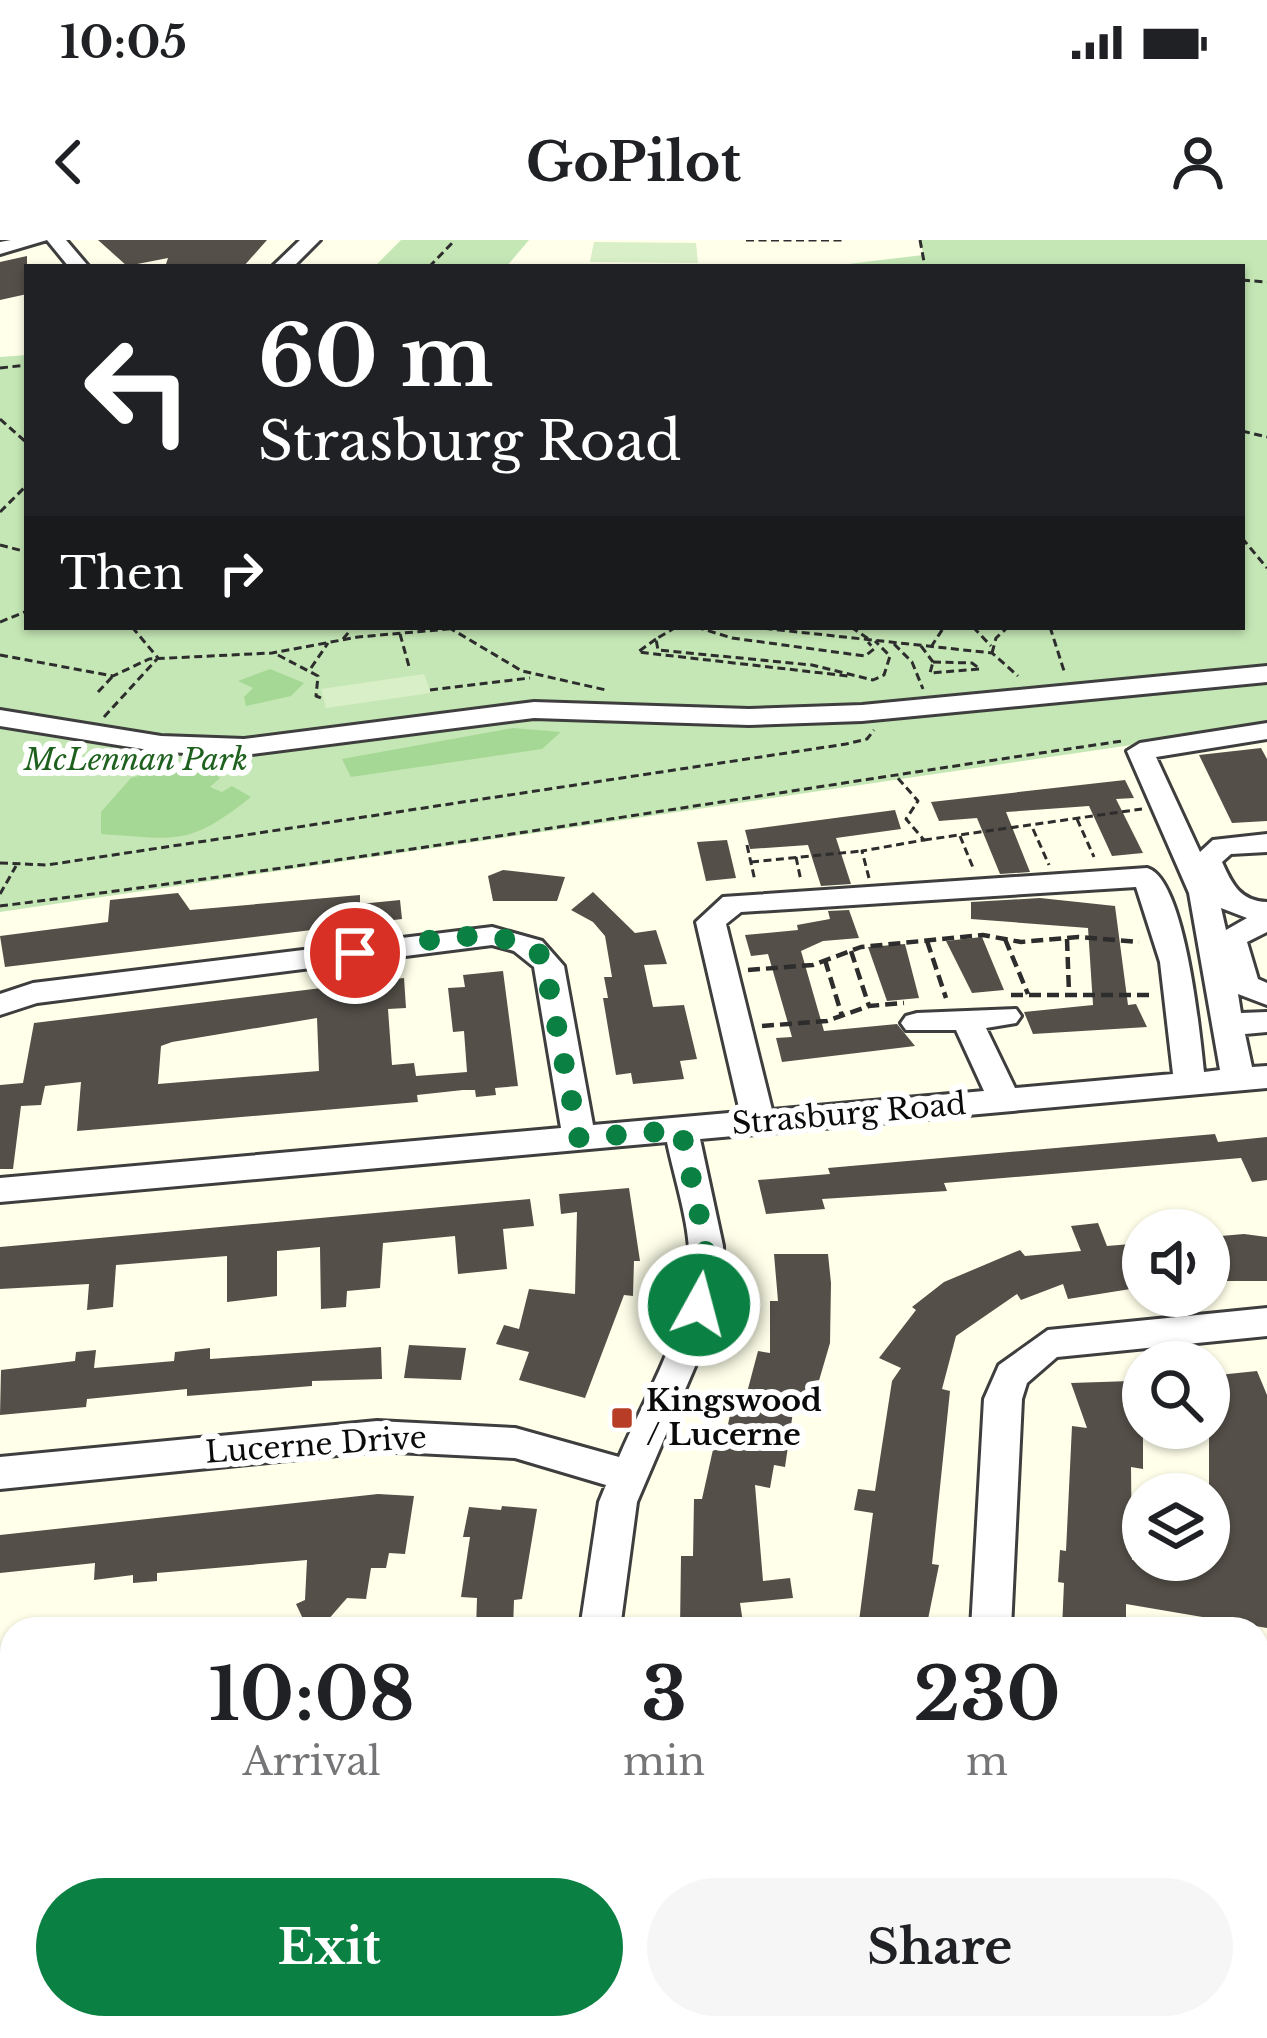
<!DOCTYPE html>
<html lang="en">
<head>
<meta charset="utf-8">
<style>
  body { margin:0; font-family:"Libre Baskerville",serif; background:#f6f6f6; color:#202124; height:100vh; display:flex; flex-direction:column; font-size:45px; white-space:nowrap }
  * { box-sizing:border-box; margin:0 }
  p { font-size:39px; color:#757577 }
  .icon { flex:none; width:66px; height:66px; fill:none; stroke:currentColor; stroke-width:2; stroke-linecap:round; stroke-linejoin:round }
  .map { position:relative; flex:1; overflow:hidden }
  .panel { position:absolute; left:0px; top:1377px; width:1269px; height:423px; display:flex; flex-direction:column; background:#fff; border-radius:36px 36px 0 0; box-shadow:0 3px 9px #0004 }
  .panel>* { flex:none }
  .hud { position:absolute; left:24px; top:24px; width:1221px; height:366px; border-radius:0px; box-shadow:0 3px 9px #0004; background:#202124; color:#fff; overflow:hidden }
  .fabs { position:absolute; left:1122px; top:969px; display:grid; gap:24px }
  .fabs a { display:grid; place-items:center; width:108px; height:108px; border-radius:50%; background:#fff; box-shadow:0 3px 9px #0004; font-size:60px }
  .pin { position:absolute; display:grid; place-items:center; width:102px; height:102px; color:#fff; margin:-51px; border:6px solid #fff; border-radius:50%; box-shadow:0 3px 12px #0007 }
  .me { position:absolute; width:132px; margin:-66px; rotate:7deg; stroke-linejoin:round; filter:drop-shadow(0 0 9px #0008) }
  .turn { display:flex; align-items:center; gap:42px; height:252px; padding:0 36px; font-size:54px }
  .turn .icon { width:156px; height:156px; stroke-width:2.5 }
  .turn b { display:block; font-size:84px; line-height:102px }
  .then { display:flex; align-items:center; height:114px; padding:0 36px; background:#0003; gap:24px; font-size:45px }
  .eta { display:flex; justify-content:space-evenly; align-items:center; height:204px; text-align:center }
  .eta b { font-size:72px; font-weight:700; line-height:84px }
  .action { display:flex; gap:24px; margin-top:auto; padding:24px 36px }
  .action a { flex:1; height:138px; border-radius:72px; background:#0b8043; color:#fff; font-size:48px; font-weight:700; line-height:138px; text-align:center }
  .action a+a { background:#f6f6f6; color:#202124 }
  .status { display:flex; justify-content:space-between; align-items:center; height:84px; padding:0 60px; background:#fff; direction:ltr }
  .status svg { height:33px; fill:currentColor }
  header { display:flex; justify-content:space-between; align-items:center; height:156px; padding:0 36px; background:#fff; font-size:54px; font-weight:700 }
  .map>svg:first-child { display:block }
  .green { fill:#c5e7b5 }
  .forest { fill:#a6d895 }
  .pitch { fill:#d9efc7 }
  .building { fill:#544f48; fill-rule:evenodd }
  .lines { fill:none; stroke-linecap:round; stroke-linejoin:round }
  .minor-casing { stroke:#3e3e3e; stroke-width:6 }
  .path-far1 { stroke:#2d2d2d; stroke-width:3; stroke-dasharray:8 4.5; stroke-linecap:butt }
  .path { stroke:#2d2d2d; stroke-width:4.5; stroke-dasharray:12 6; stroke-linecap:butt }
  .minor { fill:#fff; fill-rule:evenodd }
  .route { stroke:#0b8043; stroke-width:21; stroke-dasharray:0 37.8 }
  .poi-dot { fill:#b73d27; stroke:#fff; stroke-width:4.5 }
  .labels { text-anchor:middle; stroke-width:12; stroke-linejoin:round; paint-order:stroke }
  .park-label { font-size:30px; font-style:italic; fill:#1e611e; stroke:#fff }
  .street-label { font-size:30px; fill:#0b0b0b; stroke:#fff }
  .poi-label { font-size:30px; font-weight:bold; fill:#0b0b0b; stroke:#fff; text-anchor:start }
</style>
</head>
<body>
<div class="status"><b>10:05</b><svg viewBox="0 0 49 12"><path d="M0 12V9h3v3zM5 12V6h3v6zM10 12V3h3v9zM15 12V0h3v12zM26 1h20v11H26zM47 4h2v5h-2z"/></svg></div>
<header><svg class="icon" aria-label="back" viewBox="0 0 24 24"><path d="M15 5l-7 7 7 7"/></svg>GoPilot<svg class="icon" aria-label="person" viewBox="0 0 24 24"><circle cx="12" cy="8" r="4"/><path d="M4 21q1-7 8-7t8 7"/></svg></header>
<div class="map">
<svg width="1267" height="1798" viewBox="0 0 1267 1798">
  <rect width="100%" height="100%" fill="#ffffea"/>
  <g class="green">
    <polygon points="401,0 529,0 506,27 374,27"/>
    <polygon points="921,0 1267,0 1267,485 0,672 0,117 27,115 27,387 1242,387 1242,27 823,27 923,15"/>
  </g>
  <g class="forest">
    <polygon points="270,429 304,443 291,456 246,466 244,457 253,448 238,441"/>
    <polygon points="513,488 561,492 542,509 351,537 342,519"/>
    <path d="M 198,520 L 220,538 L 210,547 L 222,552 L 232,546 L 251,557 C 188,607 178,599 101,594 L 101,572 L 131,538 Z"/>
  </g>
  <g class="pitch">
    <polygon points="594,2 696,3 698,23 590,22"/>
    <polygon points="424,434 431,453 326,468 321,449"/>
  </g>
  <g class="building">
    <polygon points="98,0 267,0 243,27 165,27 168,18 127,26"/>
    <polygon points="27,16 27,54 0,60 0,22"/>
    <polygon points="1261,508 1267,519 1267,581 1232,583 1199,515"/>
    <polygon points="1125,540 1134,558 1116,559 1143,613 1112,616 1089,566 1006,572 1030,632 1000,634 977,578 939,581 931,562"/>
    <polygon points="895,570 901,589 836,598 851,644 821,646 808,605 750,609 745,590"/>
    <polygon points="727,600 736,638 706,641 697,602"/>
    <polygon points="503,630 565,637 557,661 493,661 488,636"/>
    <polygon points="593,652 635,693 656,690 667,724 644,725 653,767 684,765 697,819 680,821 684,839 633,844 631,833 616,835 603,758 608,758 604,737 612,737 605,696 593,682 571,670"/>
    <polygon points="178,653 190,670 360,655 360,664 400,660 402,679 5,727 0,696 108,682 110,660"/>
    <polygon points="1040,658 1115,666 1128,765 1136,764 1147,787 1033,794 1024,772 1093,765 1088,688 971,679 971,662"/>
    <polygon points="849,670 859,698 823,701 801,711 824,791 897,784 915,806 782,822 776,798 792,797 768,714 751,716 745,695 798,690 797,685 830,679 828,671"/>
    <polygon points="982,697 1004,750 972,753 946,701"/>
    <polygon points="905,704 919,758 887,761 868,707"/>
    <path d="M 503,731 L 518,846 L 495,848 L 496,855 L 476,857 L 475,850 L 463,850 L 417,855 L 418,862 L 77,891 L 81,842 L 45,846 L 41,865 L 21,866 L 13,929 L 0,929 L 0,845 L 23,843 L 34,783 L 404,738 L 406,768 L 388,769 L 392,825 L 414,823 L 416,836 L 467,832 L 464,791 L 453,792 L 448,748 L 465,747 L 463,735 ZM 317,778 L 319,831 L 158,844 L 161,806 L 172,802 Z"/>
    <polygon points="1215,894 1218,902 1267,897 1267,940 1252,942 1241,918 944,943 947,951 822,959 825,969 766,974 758,940 830,934 828,928"/>
    <polygon points="629,948 640,1021 634,1021 633,1056 624,1055 585,1158 519,1140 529,1112 496,1104 504,1085 519,1089 529,1049 575,1054 577,972 561,974 559,954"/>
    <polygon points="530,959 534,986 503,989 507,1029 458,1034 455,996 383,1003 380,1048 347,1051 346,1067 321,1069 320,1007 277,1011 277,1056 227,1062 227,1016 116,1025 113,1067 87,1070 89,1044 0,1049 0,1007"/>
    <polygon points="1098,983 1107,1006 1143,1003 1143,1047 1068,1059 1063,1044 1021,1060 1017,1054 956,1096 942,1149 950,1151 932,1324 939,1325 926,1389 858,1389 873,1273 854,1270 858,1249 875,1251 892,1141 901,1128 879,1118 916,1070 912,1067 944,1042 1020,1010 1025,1016 1081,1011 1071,986"/>
    <polygon points="1244,994 1267,997 1267,1041 1209,1041 1209,997"/>
    <polygon points="774,1014 828,1014 831,1043 830,1103 813,1161 795,1158 785,1227 774,1225 770,1248 755,1245 763,1341 790,1338 793,1358 740,1363 744,1389 680,1389 681,1316 693,1316 694,1259 702,1259 714,1205 723,1206 734,1158 745,1160 758,1111 770,1113 770,1061 778,1061"/>
    <polygon points="409,1105 466,1108 461,1140 404,1138"/>
    <polygon points="381,1107 382,1139 312,1141 312,1146 187,1156 187,1149 87,1159 86,1167 0,1175 1,1130 75,1121 76,1112 96,1110 94,1128 174,1121 175,1112 210,1108 210,1119"/>
    <polygon points="1257,1131 1267,1155 1267,1388 1126,1364 1126,1389 1062,1389 1064,1343 1058,1342 1060,1310 1066,1311 1072,1186 1087,1188 1071,1143 1131,1141 1143,1162 1143,1229 1131,1227 1132,1320 1209,1320 1209,1136"/>
    <polygon points="378,1254 414,1256 405,1314 389,1313 386,1328 371,1328 366,1359 347,1358 320,1389 304,1381 296,1364 305,1360 307,1320 157,1333 157,1341 133,1343 133,1335 94,1340 95,1323 0,1333 0,1295"/>
    <polygon points="502,1266 537,1269 522,1359 514,1360 513,1389 476,1389 477,1358 461,1357 470,1297 463,1297 469,1267 501,1270"/>
  </g>
  <g class="lines">
    <defs>
      <g id="minor">
        <polygon points="11,0 66,0 89,27 69,27 47,0 0,14 0,2"/>
        <polygon points="300,0 320,0 293,27 272,27"/>
        <polygon points="1267,426 1267,442 862,481 749,485 534,478 244,515 161,512 0,486 0,470 161,496 244,499 534,462 749,469 862,465"/>
        <path d="M 1267,483 L 1267,499 L 1156,517 L 1200,612 L 1213,600 L 1267,594 L 1267,612 L 1231,614 L 1222,622 C 1232,644 1240,661 1267,662 L 1267,692 L 1247,702 L 1258,739 L 1267,743 L 1267,765 L 1238,754 L 1241,773 L 1267,772 L 1267,792 L 1245,794 L 1252,827 L 1267,826 L 1267,848 L 700,899 L 723,1006 L 724,1041 L 711,1089 L 637,1262 L 620,1389 L 580,1389 L 599,1262 L 606,1245 L 515,1218 L 377,1211 L 0,1249 L 0,1217 L 377,1181 L 515,1188 L 619,1217 C 643,1161 679,1102 688,1041 C 695,997 676,946 667,902 L 0,962 L 0,938 L 561,888 L 534,727 L 514,711 L 492,705 L 37,763 L 0,775 L 0,754 L 33,743 L 492,687 L 542,701 L 564,726 L 593,885 L 740,872 L 696,682 L 723,657 L 1147,628 C 1185,638 1200,794 1204,832 L 1220,830 L 1189,653 L 1127,511 L 1140,503 ZM 1136,647 L 1160,722 L 1173,834 L 1015,848 L 986,788 L 1016,783 L 1021,776 L 1016,769 L 917,773 L 906,776 L 901,783 L 906,790 L 956,790 L 984,851 L 772,870 L 726,684 L 741,672 ZM 1221,668 L 1247,678 L 1226,690 Z"/>
        <polygon points="1267,1068 1267,1096 1057,1117 1027,1143 1022,1159 1011,1389 971,1389 984,1159 999,1125 1048,1090"/>
        <polygon points="12,1554 12,1596 0,1598 0,1556"/>
        <polygon points="170,1788 218,1788 221,1798 173,1798"/>
        <polygon points="715,1788 765,1788 769,1798 720,1798"/>
      </g>
    </defs>
    <use href="#minor" class="minor-casing"/>
    <g class="path-far1">
      <polyline points="746,0 845,0"/>
      <polyline points="920,0 925,27"/>
      <polyline points="429,27 455,0"/>
      <polyline points="1242,40 1267,42"/>
      <polyline points="0,128 27,125"/>
      <polyline points="0,179 27,203"/>
      <polyline points="1242,191 1267,197"/>
      <polyline points="0,272 27,245"/>
      <polyline points="1242,298 1267,328"/>
      <polyline points="0,305 27,312"/>
      <polyline points="0,382 27,371"/>
      <polyline points="132,387 158,418"/>
      <polyline points="448,387 522,431 606,450"/>
      <polyline points="676,387 656,399 658,410 812,425 873,440 884,435 890,416 875,401"/>
      <polyline points="696,387 732,398 865,416 874,409 868,402"/>
      <polyline points="752,387 992,413 1018,436"/>
      <polyline points="851,387 870,400"/>
      <polyline points="973,387 991,406"/>
      <polyline points="1050,387 1065,434"/>
      <polyline points="400,394 410,430"/>
      <polyline points="343,399 353,387"/>
      <polyline points="656,399 638,412 848,436"/>
      <polyline points="894,404 912,422 923,449"/>
      <polyline points="921,406 933,422"/>
      <polyline points="931,407 944,387"/>
      <polyline points="992,413 996,398 1008,387"/>
      <polyline points="0,415 113,436 149,419 272,413 358,397 471,387"/>
      <polyline points="278,415 318,436 316,456 324,459"/>
      <polygon points="933,422 972,423 980,429 930,433"/>
      <polyline points="311,428 328,403"/>
      <polyline points="430,450 530,438"/>
      <polyline points="98,452 113,436"/>
      <polyline points="104,477 157,419"/>
      <polyline points="1077,579 1094,617"/>
      <polyline points="1033,589 1049,625"/>
      <polyline points="960,596 974,630"/>
      <polyline points="924,600 1142,569"/>
      <polyline points="747,605 755,641"/>
      <polyline points="796,617 801,641"/>
      <polyline points="751,622 862,611"/>
      <polyline points="0,623 47,625 846,504 867,499 874,490"/>
      <polyline points="869,638 862,611 924,600 906,579 918,561 896,536"/>
      <polyline points="0,654 16,626"/>
      <path d="M 0,666 C 375,619 748,556 1122,501"/>
    </g>
    <g class="path">
      <polyline points="1005,699 1028,754"/>
      <polyline points="1067,699 1069,753"/>
      <polyline points="927,701 946,758"/>
      <polyline points="851,711 869,766"/>
      <polyline points="825,720 842,776"/>
      <polyline points="748,730 813,725 861,707 983,695 1021,702 1078,697 1139,702"/>
      <polyline points="1011,755 1150,755"/>
      <polyline points="762,786 827,781 869,766 904,763"/>
    </g>
    <use href="#minor" class="minor"/>
  </g>
  <g class="lines">
    <path class="route" d="M 355,713 C 410,706 496,677 543,717 L 579,898 L 681,890 L 706,1006 L 699,1065"/>
  </g>
  <rect class="poi-dot" x="610" y="1166" width="24" height="24" rx="6"/>
  <g class="labels">
    <g class="park-label">
      <text x="136" y="530">McLennan Park</text>
    </g>
    <g class="street-label">
      <text transform="translate(849 874) rotate(-5)" y="10">Strasburg Road</text>
      <text transform="translate(316 1205) rotate(-4)" y="10">Lucerne Drive</text>
    </g>
    <g class="poi-label">
      <text x="646" y="1171">Kingswood<tspan x="646" dy="34">/ Lucerne</tspan></text>
    </g>
  </g>
</svg>
<div class="fabs">
<a><svg class="icon" aria-label="sound" viewBox="0 0 24 24"><path d="M4 9h4l5-4v14l-5-4H4zM17 9q2 3 0 6"/></svg></a>
<a><svg class="icon" aria-label="search" viewBox="0 0 24 24"><circle cx="10" cy="10" r="6"/><path d="M15 15l6 6"/></svg></a>
<a><svg class="icon" aria-label="layers" viewBox="0 0 24 24"><path d="M12 4l9 5-9 5-9-5zM3 14l9 5 9-5"/></svg></a>
</div>
<div class="pin" style="left:355px;top:713px;background:#d93025"><svg class="icon" aria-label="arrive" viewBox="0 0 24 24"><path d="M6 21V4h12l-3 4 3 4H6"/></svg></div>
<svg class="me" style="left:699px;top:1065px" viewBox="-20 -20 40 40"><circle r="17" fill="#0b8043" stroke="#fff" stroke-width="3"/><path d="M0-11L8 9 0 5-8 9z" fill="#fff"/></svg>
<div class="hud">
<div class="turn"><svg class="icon" aria-label="left" viewBox="0 0 24 24"><path d="M17 20v-9H6M10 6l-5 5 5 5"/></svg><div><b>60 m</b>Strasburg Road</div></div>
<div class="then">Then<svg class="icon" aria-label="right" viewBox="0 0 24 24"><path d="M7 20v-9h11M14 6l5 5-5 5"/></svg></div>
</div>
<section class="panel">
<div class="eta">
<div><b>10:08</b><p>Arrival</p></div>
<div><b>3</b><p>min</p></div>
<div><b>230</b><p>m</p></div>
</div>
<div class="action"><a>Exit</a><a>Share</a></div>
</section>
</div>
</body>
</html>
